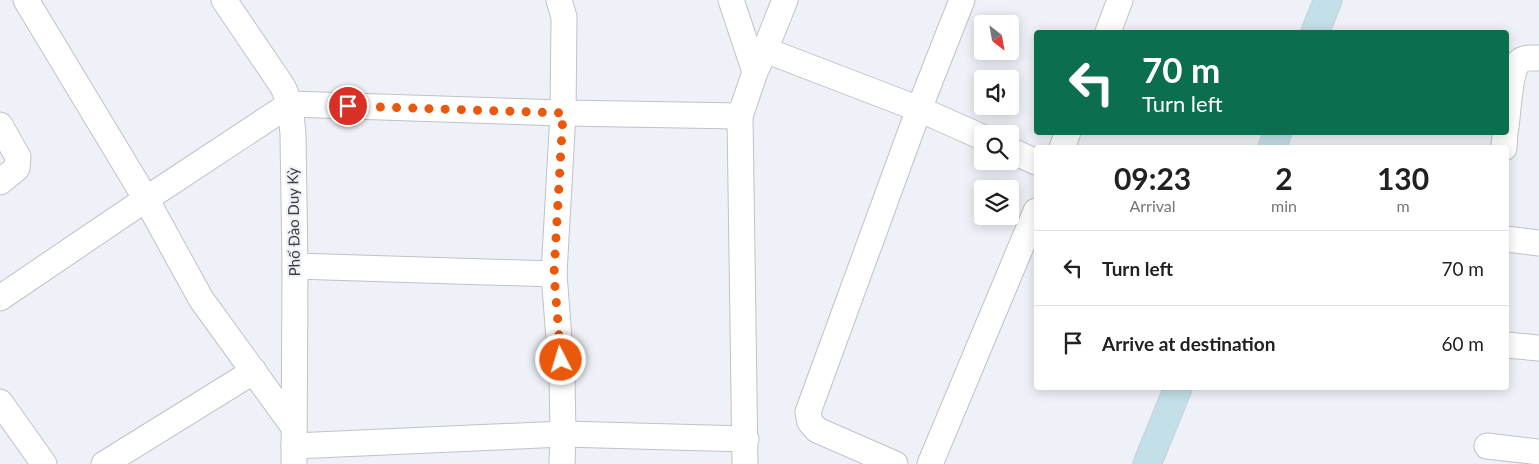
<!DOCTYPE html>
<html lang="en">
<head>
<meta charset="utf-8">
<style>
  body { margin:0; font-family:Lato,sans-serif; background:#f6f6f6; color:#202124; height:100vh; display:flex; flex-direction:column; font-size:19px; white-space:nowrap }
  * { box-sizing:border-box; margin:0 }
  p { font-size:16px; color:#757577 }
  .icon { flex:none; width:28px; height:28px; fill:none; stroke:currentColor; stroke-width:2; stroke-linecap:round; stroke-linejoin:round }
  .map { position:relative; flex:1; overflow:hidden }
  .drawer { position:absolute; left:1034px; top:145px; width:475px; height:245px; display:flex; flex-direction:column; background:#fff; border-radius:5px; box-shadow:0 2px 12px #0003 }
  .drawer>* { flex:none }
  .guide { position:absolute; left:1034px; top:30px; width:475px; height:105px; border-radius:5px; box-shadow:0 2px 12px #0003; background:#0b6e4f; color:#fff; overflow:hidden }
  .needle { width:32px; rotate:149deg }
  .controls { position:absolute; left:974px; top:15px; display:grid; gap:10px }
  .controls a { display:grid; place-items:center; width:45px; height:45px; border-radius:5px; background:#fff; box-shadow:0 2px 12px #0003; font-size:25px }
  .pin { position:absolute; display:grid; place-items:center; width:42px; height:42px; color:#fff; margin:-21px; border:2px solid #fff; border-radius:50%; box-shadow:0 1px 5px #0007 }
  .me { position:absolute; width:55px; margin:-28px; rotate:355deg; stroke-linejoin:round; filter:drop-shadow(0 0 4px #0008) }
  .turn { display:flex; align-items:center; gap:18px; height:105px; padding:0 25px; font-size:22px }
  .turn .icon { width:65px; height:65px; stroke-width:2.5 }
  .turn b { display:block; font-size:35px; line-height:42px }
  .eta { display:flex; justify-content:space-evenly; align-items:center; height:85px; text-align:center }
  .eta b { font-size:30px; font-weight:700; line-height:35px }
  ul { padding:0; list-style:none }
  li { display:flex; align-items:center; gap:15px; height:75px; padding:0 25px; border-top:1px solid #e0e0e0 }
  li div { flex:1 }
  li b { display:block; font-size:19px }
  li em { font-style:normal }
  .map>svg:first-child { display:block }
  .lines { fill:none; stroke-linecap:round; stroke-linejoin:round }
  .street-casing { stroke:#bfc2c8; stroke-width:27 }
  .secondary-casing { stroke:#bfc2c8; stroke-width:29 }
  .street { stroke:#fff; stroke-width:25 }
  .secondary { stroke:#c3dfe8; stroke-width:28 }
  .route { stroke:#ea580c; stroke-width:9; stroke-dasharray:0 16.2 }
  .labels { text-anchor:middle; stroke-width:4.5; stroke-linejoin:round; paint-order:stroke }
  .street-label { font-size:15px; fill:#393b3d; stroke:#eef1f7 }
</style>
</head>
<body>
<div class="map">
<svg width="1539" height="464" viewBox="0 0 1539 464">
  <rect width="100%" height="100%" fill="#eef1f7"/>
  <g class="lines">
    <defs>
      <g id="street">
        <polyline points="26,0 146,199 201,299 293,426"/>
        <polyline points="224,0 283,87 290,104 293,134 295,266 294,464"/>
        <polyline points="559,0 564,17 563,113 554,274 562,377 563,434 562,464"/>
        <polyline points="731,0 755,72"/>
        <polyline points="1108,32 1120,0"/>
        <polyline points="765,50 919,109 982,137"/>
        <polyline points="0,125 18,157 17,168 0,182"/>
        <path d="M 1506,127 C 1508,113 1510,69 1520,61 C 1525,57 1533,58 1539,58"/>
        <polyline points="1062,148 1068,132"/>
        <polyline points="1504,148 1505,132"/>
        <polyline points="1010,150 1036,162"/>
        <polyline points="1506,239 1539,243"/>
        <polyline points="295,266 554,274"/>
        <polyline points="0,298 146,199 290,104 563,113 740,116"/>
        <polyline points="1506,345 1539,348"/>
        <polyline points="0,402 44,464"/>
        <polyline points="294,446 563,434 746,439"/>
        <polyline points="1487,446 1539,452"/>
        <polyline points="104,464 254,371"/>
        <polyline points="745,464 740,116 755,72 765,50 785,0"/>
        <polyline points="895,464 817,430 810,422 808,412 919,109 962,0"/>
        <polyline points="930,464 1036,211"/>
      </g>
      <g id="secondary">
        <polyline points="1315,32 1328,0"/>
        <polyline points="1272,148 1278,132"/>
        <polyline points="1147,464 1178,388"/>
      </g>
    </defs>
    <use href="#street" class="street-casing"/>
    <use href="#secondary" class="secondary-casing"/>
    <use href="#street" class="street"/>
    <use href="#secondary" class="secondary"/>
  </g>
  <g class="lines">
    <polyline class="route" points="348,106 563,113 554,274 561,360"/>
  </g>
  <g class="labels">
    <g class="street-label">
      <text transform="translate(294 222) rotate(-91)" y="5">Phố Đào Duy Kỳ</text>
    </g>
  </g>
</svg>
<div class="controls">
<a><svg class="needle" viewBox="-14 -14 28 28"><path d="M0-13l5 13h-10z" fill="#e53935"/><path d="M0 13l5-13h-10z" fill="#757577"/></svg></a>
<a><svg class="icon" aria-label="sound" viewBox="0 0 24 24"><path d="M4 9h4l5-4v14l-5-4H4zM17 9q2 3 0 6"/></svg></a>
<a><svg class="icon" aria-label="search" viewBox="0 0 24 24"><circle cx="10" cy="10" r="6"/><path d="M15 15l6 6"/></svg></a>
<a><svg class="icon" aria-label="layers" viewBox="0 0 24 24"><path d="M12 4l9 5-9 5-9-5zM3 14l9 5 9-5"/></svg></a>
</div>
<div class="pin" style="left:348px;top:106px;background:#d93025"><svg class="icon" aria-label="arrive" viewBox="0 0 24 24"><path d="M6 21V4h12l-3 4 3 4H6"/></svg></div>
<svg class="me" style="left:561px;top:360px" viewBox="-20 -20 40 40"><circle r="17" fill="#ea580c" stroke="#fff" stroke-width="3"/><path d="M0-11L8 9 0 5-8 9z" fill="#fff"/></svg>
<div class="guide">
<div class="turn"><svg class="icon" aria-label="left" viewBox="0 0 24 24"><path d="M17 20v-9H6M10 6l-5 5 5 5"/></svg><div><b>70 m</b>Turn left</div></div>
</div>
<section class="drawer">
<div class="eta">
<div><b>09:23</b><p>Arrival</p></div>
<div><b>2</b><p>min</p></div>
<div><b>130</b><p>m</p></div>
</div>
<ul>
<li><svg class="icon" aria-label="left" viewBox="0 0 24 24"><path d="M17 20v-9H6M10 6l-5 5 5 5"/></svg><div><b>Turn left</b></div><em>70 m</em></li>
<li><svg class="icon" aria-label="arrive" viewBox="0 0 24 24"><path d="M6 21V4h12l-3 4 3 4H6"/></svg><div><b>Arrive at destination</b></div><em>60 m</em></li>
</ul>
</section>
</div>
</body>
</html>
